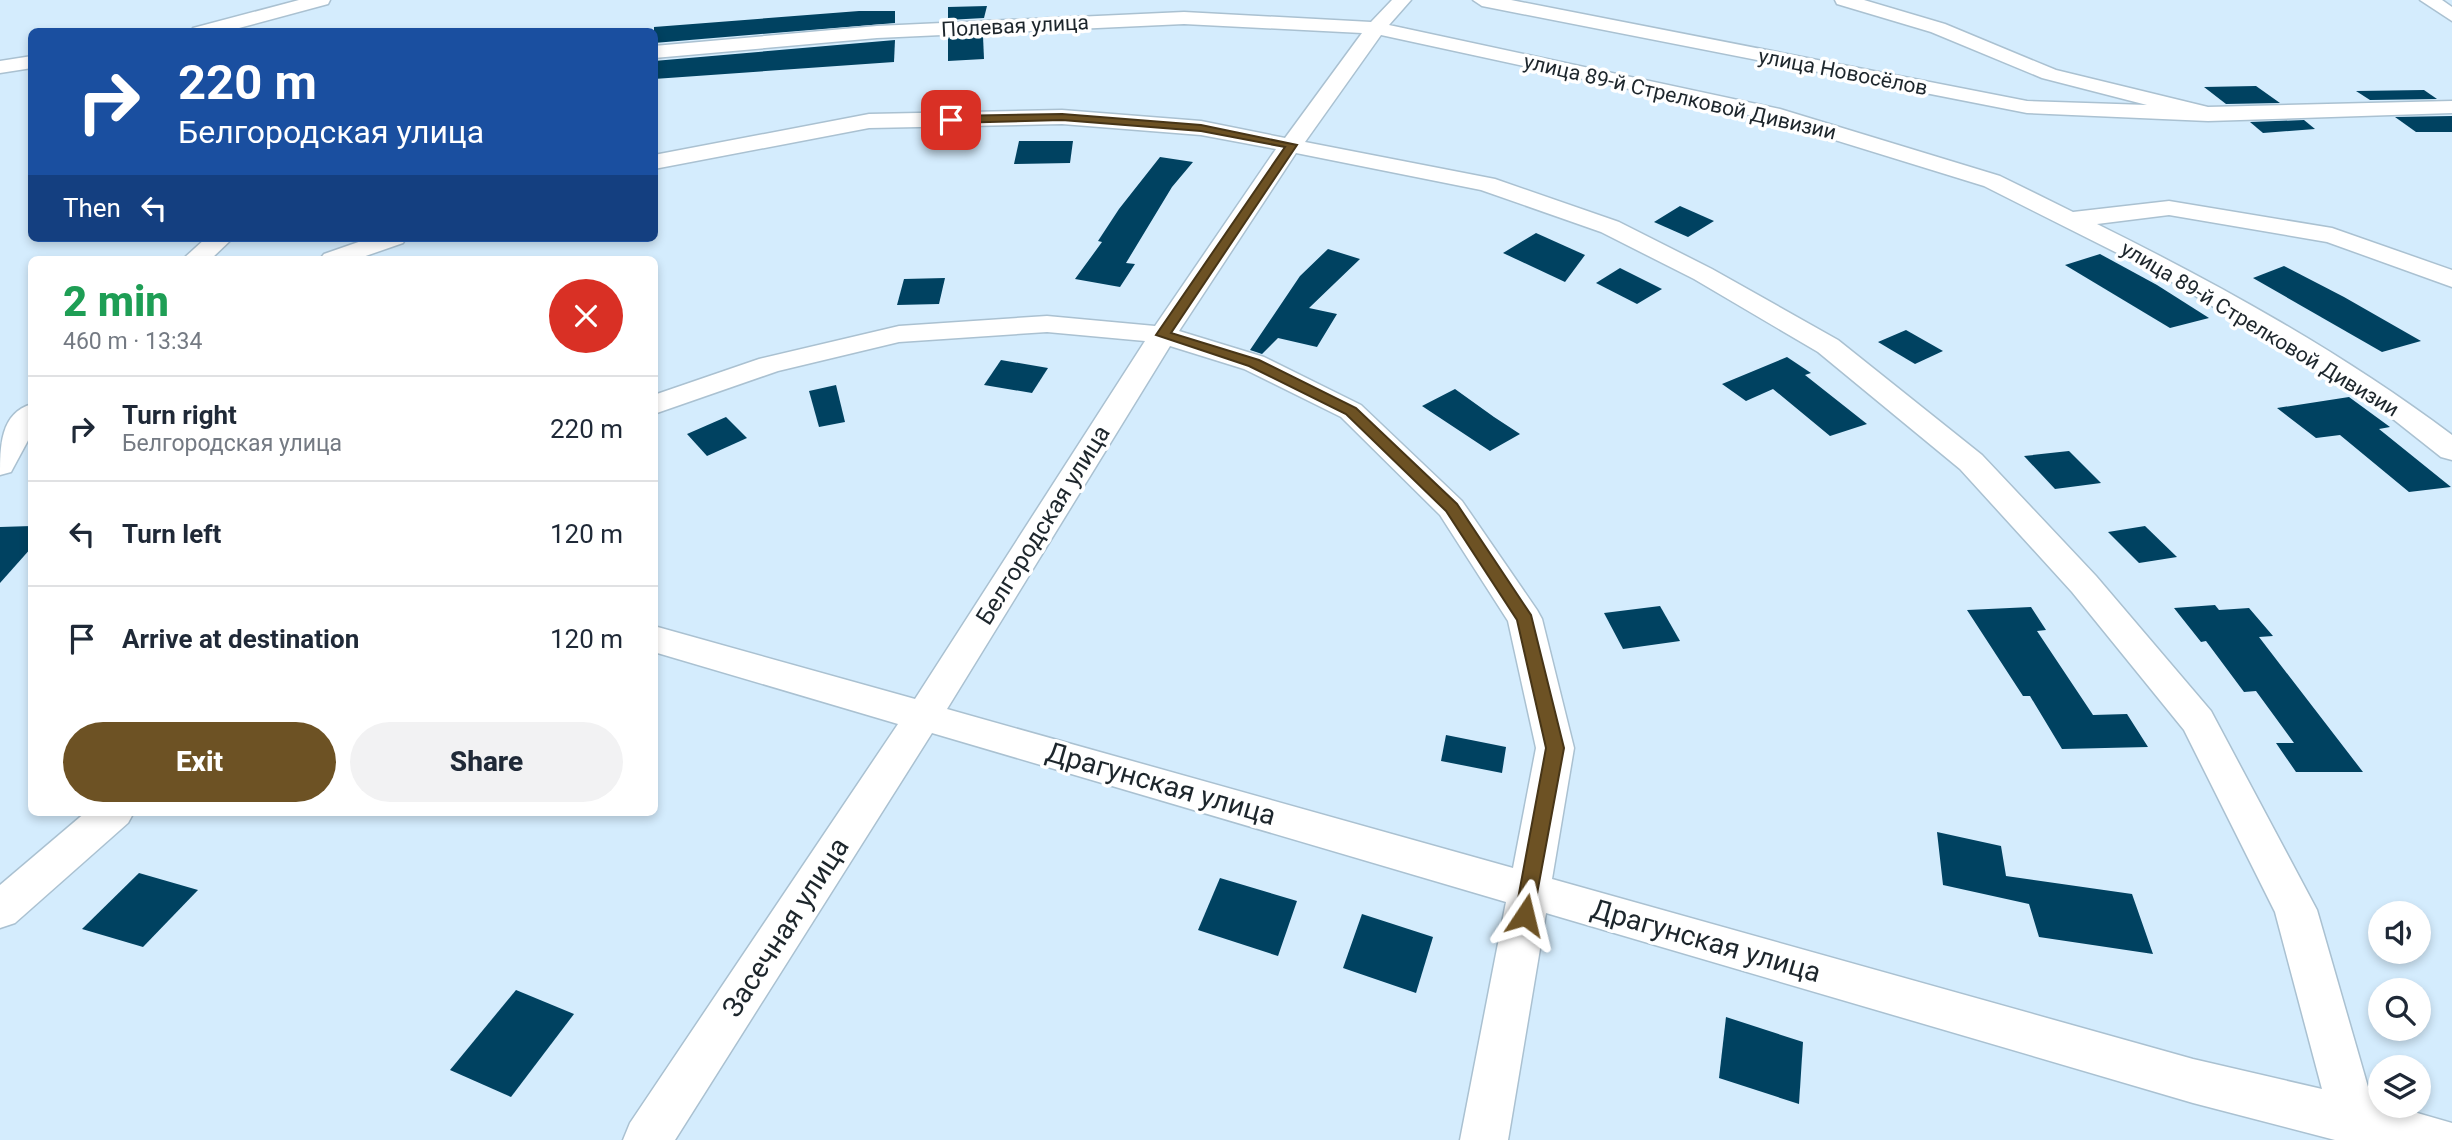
<!DOCTYPE html>
<html lang="en">
<head>
<meta charset="utf-8">
<style>
  body { margin:0; font-family:Roboto,sans-serif; background:#f2f2f3; color:#1f2937; height:100vh; display:flex; flex-direction:column; font-size:26px; white-space:nowrap }
  * { box-sizing:border-box; margin:0 }
  p { font-size:23px; color:#747a83 }
  .icon { flex:none; width:38px; height:38px; fill:none; stroke:currentColor; stroke-width:2; stroke-linecap:round; stroke-linejoin:round }
  .map { position:relative; flex:1; overflow:hidden }
  .panel { position:absolute; left:28px; top:256px; width:630px; height:560px; display:flex; flex-direction:column; background:#fff; border-radius:10px; box-shadow:0 4px 10px #0003 }
  .panel>* { flex:none }
  .banner { position:absolute; left:28px; top:28px; width:630px; height:214px; border-radius:10px; box-shadow:0 4px 10px #0003; background:#1a4fa0; color:#fff; overflow:hidden }
  .fabs { position:absolute; left:2368px; top:901px; display:grid; gap:14px }
  .fabs a { display:grid; place-items:center; width:63px; height:63px; border-radius:50%; background:#fff; box-shadow:0 4px 10px #0003; font-size:35px }
  .pin { position:absolute; display:grid; place-items:center; width:60px; height:60px; color:#fff; margin:-30px; border-radius:14px; box-shadow:0 4px 10px #0006 }
  .me { position:absolute; width:77px; margin:-38px; rotate:10deg; stroke-linejoin:round; filter:drop-shadow(0 0 5px #0008) }
  .turn { display:flex; align-items:center; gap:24px; height:147px; padding:0 35px; font-size:32px }
  .turn .icon { width:91px; height:91px; stroke-width:2.5 }
  .turn b { display:block; font-size:49px; line-height:60px }
  .then { display:flex; align-items:center; height:66px; padding:0 35px; background:#0003; gap:14px; font-size:26px }
  .round { display:grid; place-items:center; flex:none; width:74px; height:74px; border-radius:37px; background:#f2f2f3 }
  .head { display:flex; align-items:center; justify-content:space-between; height:119px; padding:0 35px }
  h1 { font-size:42px; font-weight:800; line-height:52px; color:#1e9e55 }
  .action { display:flex; gap:14px; margin-top:auto; padding:14px 35px }
  .action a { flex:1; height:80px; border-radius:42px; background:#6d5224; color:#fff; font-size:28px; font-weight:800; line-height:80px; text-align:center }
  .action a+a { background:#f2f2f3; color:#1f2937 }
  ul { padding:0; list-style:none }
  li { display:flex; align-items:center; gap:21px; height:105px; padding:0 35px; border-top:2px solid #e0e1e3 }
  li div { flex:1 }
  li b { display:block; font-size:26px }
  li em { font-style:normal }
  .map>svg:first-child { display:block }
  .building { fill:#004261 }
  .lines { fill:none; stroke-linecap:round; stroke-linejoin:round }
  .minor-casing { stroke:#aac1d1; stroke-width:3 }
  .minor { fill:#fff; fill-rule:evenodd }
  .route { fill:#6d5224; stroke:#473517; stroke-width:2 }
  .labels { text-anchor:middle; stroke-width:7; stroke-linejoin:round; paint-order:stroke }
  .far-street-label { font-size:21px; fill:#1d262c; stroke:#fff }
  .street-label { font-size:24px; fill:#1d262c; stroke:#fff }
  .near-street-label { font-size:28px; fill:#1d262c; stroke:#fff }
</style>
</head>
<body>
<div class="map">
<svg width="2452" height="1140" viewBox="0 0 2452 1140">
  <rect width="100%" height="100%" fill="#d4ecfd"/>
  <g class="building">
    <polygon points="987,6 984,18 948,20 948,7"/>
    <polygon points="859,11 895,11 895,23 654,43 654,27"/>
    <polygon points="983,36 984,59 948,61 948,37"/>
    <polygon points="895,40 894,62 654,79 654,61"/>
    <polygon points="2256,86 2280,103 2226,104 2204,87"/>
    <polygon points="2424,90 2437,99 2370,100 2356,91"/>
    <polygon points="2452,116 2452,132 2416,132 2395,117"/>
    <polygon points="2304,120 2315,129 2263,133 2250,122"/>
    <polygon points="1019,141 1073,141 1070,163 1014,164"/>
    <polygon points="1160,157 1193,162 1172,187 1126,263 1135,264 1120,287 1075,279 1102,242 1098,241 1119,209"/>
    <polygon points="1680,206 1714,221 1688,237 1654,222"/>
    <polygon points="1536,233 1585,255 1565,282 1503,253"/>
    <polygon points="1328,249 1360,259 1309,308 1337,314 1317,347 1278,338 1262,354 1250,350 1300,276"/>
    <polygon points="2100,254 2157,285 2209,318 2170,328 2065,265"/>
    <polygon points="2284,266 2344,297 2421,341 2382,352 2253,278"/>
    <polygon points="1620,268 1662,289 1637,304 1596,283"/>
    <polygon points="945,278 939,304 897,305 904,279"/>
    <polygon points="1906,330 1943,351 1915,364 1878,342"/>
    <polygon points="1787,357 1811,373 1805,375 1867,424 1830,436 1773,389 1746,401 1722,384"/>
    <polygon points="1001,360 1048,368 1032,393 984,385"/>
    <polygon points="836,385 845,422 819,427 809,391"/>
    <polygon points="1455,389 1494,417 1520,434 1490,451 1422,406"/>
    <polygon points="2349,397 2390,427 2379,429 2451,487 2409,492 2340,435 2316,438 2277,408"/>
    <polygon points="726,417 747,438 707,456 687,434"/>
    <polygon points="2069,451 2101,483 2055,489 2024,456"/>
    <polygon points="32,526 32,547 0,583 0,527"/>
    <polygon points="2145,526 2177,557 2139,563 2108,532"/>
    <polygon points="2215,605 2219,610 2249,608 2273,636 2259,637 2363,772 2296,772 2276,743 2294,743 2256,691 2244,692 2206,641 2201,642 2174,608"/>
    <polygon points="1660,606 1680,641 1623,649 1604,613"/>
    <polygon points="2031,607 2046,630 2037,631 2093,715 2127,714 2148,747 2062,749 2030,696 2023,696 1967,610"/>
    <polygon points="1446,735 1506,747 1502,773 1441,761"/>
    <polygon points="1937,832 2001,846 2006,876 2132,894 2153,954 2039,937 2029,904 1943,885"/>
    <polygon points="139,873 198,890 143,947 82,929"/>
    <polygon points="1220,878 1297,901 1278,956 1198,930"/>
    <polygon points="1362,914 1433,937 1416,993 1343,968"/>
    <polygon points="516,990 574,1014 511,1097 450,1070"/>
    <polygon points="1726,1017 1803,1042 1799,1104 1719,1078"/>
  </g>
  <g class="lines">
    <defs>
      <g id="minor">
        <polygon points="299,0 330,0 328,4 224,32 191,32 193,28"/>
        <path d="M 1392,0 L 1411,0 L 1389,25 L 1780,109 L 2000,176 L 2073,212 L 2169,201 L 2332,228 L 2452,270 L 2452,287 L 2327,242 L 2169,215 L 2097,224 C 2220,285 2343,353 2452,435 L 2452,460 L 2441,457 L 2369,400 L 2157,273 L 1984,186 L 1767,119 L 1381,35 L 1305,142 L 1495,179 L 1619,222 L 1712,269 L 1838,340 L 1982,455 L 2096,576 L 2211,711 L 2317,910 L 2372,1101 L 2380,1103 L 2380,1106 L 2393,1106 L 2452,1123 L 2452,1140 L 2335,1140 L 2193,1103 L 1546,913 L 1508,1140 L 1460,1140 L 1506,902 L 932,733 L 675,1140 L 623,1140 L 630,1123 L 898,724 L 654,652 L 654,626 L 915,699 L 1145,341 L 1047,332 L 899,342 L 778,371 L 654,414 L 654,395 L 759,359 L 899,326 L 1047,316 L 1155,326 L 1276,149 L 1201,135 L 1062,124 L 869,128 L 654,169 L 654,155 L 869,114 L 1062,110 L 1201,121 L 1285,138 L 1362,33 L 1184,24 L 877,38 L 654,58 L 654,46 L 877,26 L 1184,12 L 1371,22 ZM 1296,153 L 1481,190 L 1601,232 L 1694,279 L 1818,352 L 1960,469 L 2072,592 L 2184,730 L 2275,912 L 2322,1089 L 2193,1059 L 1552,879 L 1574,748 L 1542,619 L 1537,610 L 1462,501 L 1361,405 L 1264,357 L 1179,331 ZM 1170,346 L 1244,369 L 1341,417 L 1440,515 L 1508,621 L 1536,748 L 1513,868 L 947,709 Z"/>
        <polygon points="1473,0 1511,0 2027,101 2147,105 2042,78 1931,32 1837,4 1835,0 1864,0 1945,24 2056,70 2208,107 2452,101 2452,113 2208,121 2027,113 1482,6"/>
        <polygon points="2420,0 2442,0 2452,7 2452,21"/>
        <polygon points="32,56 32,68 0,73 0,61"/>
        <polygon points="206,238 233,238 211,259 183,259"/>
        <polygon points="370,238 406,238 403,243 357,259 320,259 324,254"/>
        <path d="M 32,404 L 32,433 L 11,472 L 0,475 C 0,447 0,413 32,404 Z"/>
        <polygon points="86,812 134,812 128,823 15,923 0,928 0,885"/>
      </g>
    </defs>
    <use href="#minor" class="minor-casing"/>
    <use href="#minor" class="minor"/>
  </g>
  <polygon class="route" points="1062,114 1201,125 1297,145 1171,333 1259,360 1356,408 1457,504 1531,615 1564,748 1532,921 1525,923 1517,921 1515,915 1546,748 1517,620 1446,511 1346,414 1249,366 1156,335 1285,147 1201,131 1062,120 951,123 946,120 951,116"/>
  <g class="labels">
    <g class="far-street-label">
      <text transform="translate(1015 26) rotate(-3)" y="7">Полевая улица</text>
      <text transform="translate(1843 72) rotate(11)" y="7">улица Новосёлов</text>
      <text transform="translate(1680 97) rotate(13)" y="7">улица 89-й Стрелковой Дивизии</text>
      <text transform="translate(2260 329) rotate(31)" y="7">улица 89-й Стрелковой Дивизии</text>
    </g>
    <g class="street-label">
      <text transform="translate(1043 525) rotate(-58)" y="8">Белгородская улица</text>
    </g>
    <g class="near-street-label">
      <text transform="translate(1161 783) rotate(16)" y="10">Драгунская улица</text>
      <text transform="translate(785 927) rotate(-57)" y="10">Засечная улица</text>
      <text transform="translate(1706 940) rotate(16)" y="10">Драгунская улица</text>
    </g>
  </g>
</svg>
<div class="fabs">
<a><svg class="icon" aria-label="sound" viewBox="0 0 24 24"><path d="M4 9h4l5-4v14l-5-4H4zM17 9q2 3 0 6"/></svg></a>
<a><svg class="icon" aria-label="search" viewBox="0 0 24 24"><circle cx="10" cy="10" r="6"/><path d="M15 15l6 6"/></svg></a>
<a><svg class="icon" aria-label="layers" viewBox="0 0 24 24"><path d="M12 4l9 5-9 5-9-5zM3 14l9 5 9-5"/></svg></a>
</div>
<div class="pin" style="left:951px;top:120px;background:#d93025"><svg class="icon" aria-label="arrive" viewBox="0 0 24 24"><path d="M6 21V4h12l-3 4 3 4H6"/></svg></div>
<svg class="me" style="left:1525px;top:915px" viewBox="-20 -20 40 40"><path d="M0-17L14 15 0 8-14 15z" fill="#6d5224" stroke="#fff" stroke-width="4"/></svg>
<div class="banner">
<div class="turn"><svg class="icon" aria-label="right" viewBox="0 0 24 24"><path d="M7 20v-9h11M14 6l5 5-5 5"/></svg><div><b>220 m</b>Белгородская улица</div></div>
<div class="then">Then<svg class="icon" aria-label="left" viewBox="0 0 24 24"><path d="M17 20v-9H6M10 6l-5 5 5 5"/></svg></div>
</div>
<section class="panel">
<div class="head"><div><h1>2 min</h1><p>460 m · 13:34</p></div><a class="round" style="background:#d93025;color:#fff"><svg class="icon" aria-label="close" viewBox="0 0 24 24"><path d="M6 6l12 12M18 6L6 18"/></svg></a></div>
<ul>
<li><svg class="icon" aria-label="right" viewBox="0 0 24 24"><path d="M7 20v-9h11M14 6l5 5-5 5"/></svg><div><b>Turn right</b><p>Белгородская улица</p></div><em>220 m</em></li>
<li><svg class="icon" aria-label="left" viewBox="0 0 24 24"><path d="M17 20v-9H6M10 6l-5 5 5 5"/></svg><div><b>Turn left</b></div><em>120 m</em></li>
<li><svg class="icon" aria-label="arrive" viewBox="0 0 24 24"><path d="M6 21V4h12l-3 4 3 4H6"/></svg><div><b>Arrive at destination</b></div><em>120 m</em></li>
</ul>
<div class="action"><a>Exit</a><a>Share</a></div>
</section>
</div>
</body>
</html>
